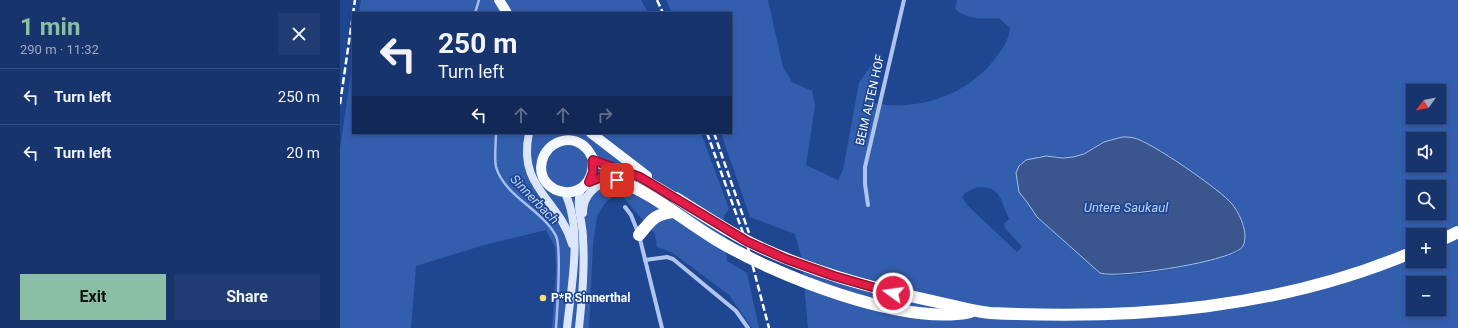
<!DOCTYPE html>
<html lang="en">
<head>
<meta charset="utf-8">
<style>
  body { margin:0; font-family:Roboto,sans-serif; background:#203c72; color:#f1f3f6; height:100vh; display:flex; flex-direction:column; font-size:15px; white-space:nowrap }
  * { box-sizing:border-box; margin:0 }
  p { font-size:13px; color:#9eaac2 }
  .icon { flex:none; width:22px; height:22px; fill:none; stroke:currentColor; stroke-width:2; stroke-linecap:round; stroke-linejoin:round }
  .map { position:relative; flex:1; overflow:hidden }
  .sheet { display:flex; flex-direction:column; background:#17346d; width:340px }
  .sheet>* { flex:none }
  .top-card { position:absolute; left:12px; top:12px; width:380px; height:122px; border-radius:0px; box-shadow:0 2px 6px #0003,0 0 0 1px #364f80; background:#17346d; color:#f1f3f6; overflow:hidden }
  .needle { width:26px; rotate:237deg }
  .buttons { position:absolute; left:1066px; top:84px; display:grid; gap:8px }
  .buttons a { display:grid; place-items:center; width:40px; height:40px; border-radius:0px; background:#17346d; box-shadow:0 2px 6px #0003,0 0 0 1px #364f80; font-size:20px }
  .pin { position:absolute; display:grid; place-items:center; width:34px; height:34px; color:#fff; margin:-17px; border-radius:8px; box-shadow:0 2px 6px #0006 }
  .me { position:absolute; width:44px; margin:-22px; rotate:284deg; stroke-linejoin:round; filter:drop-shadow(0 0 3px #0008) }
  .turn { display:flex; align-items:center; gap:14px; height:84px; padding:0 20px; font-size:18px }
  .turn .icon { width:52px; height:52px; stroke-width:2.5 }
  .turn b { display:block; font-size:28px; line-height:34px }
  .lanes { display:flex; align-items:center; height:38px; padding:0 20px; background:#0003; justify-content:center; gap:20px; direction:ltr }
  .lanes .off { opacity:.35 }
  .round { display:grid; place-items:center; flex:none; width:42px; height:42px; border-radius:0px; background:#203c72 }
  .head { display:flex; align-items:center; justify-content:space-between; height:68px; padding:0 20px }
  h1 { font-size:24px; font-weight:700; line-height:30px; color:#8abfa5 }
  .primary-button { display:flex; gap:8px; margin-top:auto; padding:8px 20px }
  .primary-button a { flex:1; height:46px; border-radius:0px; background:#8abfa5; color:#111; font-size:16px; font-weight:700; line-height:46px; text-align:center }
  .primary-button a+a { background:#203c72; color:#f1f3f6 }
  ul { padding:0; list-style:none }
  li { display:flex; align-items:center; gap:12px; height:56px; padding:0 20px; border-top:1px solid #364f80 }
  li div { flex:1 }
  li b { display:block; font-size:15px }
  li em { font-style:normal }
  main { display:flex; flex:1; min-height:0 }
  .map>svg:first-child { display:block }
  .green { fill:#335eae; fill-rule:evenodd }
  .water { fill:#3a568c; stroke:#a3bfef }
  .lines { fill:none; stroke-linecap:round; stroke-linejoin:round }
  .stream { stroke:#a3bfef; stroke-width:2.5 }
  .street { stroke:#b0c5ed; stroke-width:4 }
  .secondary { stroke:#dce6fa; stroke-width:8 }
  .primary { stroke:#f6f9ff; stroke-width:10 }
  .highway { stroke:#fff; stroke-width:12 }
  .rail { stroke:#fff; stroke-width:2.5; stroke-dasharray:7 3; stroke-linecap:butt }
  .route-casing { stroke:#92132f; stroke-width:10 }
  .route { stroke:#e11d48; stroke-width:7 }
  .poi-dot { fill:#fbe070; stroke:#1f4691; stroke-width:1.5 }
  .labels { text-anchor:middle; stroke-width:3.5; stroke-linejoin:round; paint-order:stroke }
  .street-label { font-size:12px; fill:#fff; stroke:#1f4691 }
  .poi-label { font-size:12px; font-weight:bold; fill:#fff; stroke:#1f4691; text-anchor:start }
  .water-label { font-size:13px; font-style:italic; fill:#bcd0f4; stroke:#1f4691 }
</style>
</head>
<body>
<main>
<section class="sheet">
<div class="head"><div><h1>1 min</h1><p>290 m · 11:32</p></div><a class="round"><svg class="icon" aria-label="close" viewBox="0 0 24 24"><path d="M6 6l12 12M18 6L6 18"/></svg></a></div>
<ul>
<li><svg class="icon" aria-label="left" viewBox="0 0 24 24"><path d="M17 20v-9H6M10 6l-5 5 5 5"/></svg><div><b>Turn left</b></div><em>250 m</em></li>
<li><svg class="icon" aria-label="left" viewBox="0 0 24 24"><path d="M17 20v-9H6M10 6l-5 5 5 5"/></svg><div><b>Turn left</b></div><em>20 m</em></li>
</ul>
<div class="primary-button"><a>Exit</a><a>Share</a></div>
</section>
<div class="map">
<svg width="1118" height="328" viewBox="0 0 1118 328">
  <rect width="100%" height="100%" fill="#1f4691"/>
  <g class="green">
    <polygon points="21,0 301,0 308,13 19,13"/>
    <path d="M 326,0 L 428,0 L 443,67 L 452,82 L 472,91 L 475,106 L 466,165 L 498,180 L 503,170 L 519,83 L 530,67 L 535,65 L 540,66 L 533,103 C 577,112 627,95 654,60 C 663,48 668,43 670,28 L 659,18 C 642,19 628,20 615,9 L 617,0 L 1118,0 L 1118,328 L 468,328 L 462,260 L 455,234 L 410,217 L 381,133 L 391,133 L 391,13 L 332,13 ZM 1073,91 L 1099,91 L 1099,117 L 1073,117 ZM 1073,139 L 1099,139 L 1099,165 L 1073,165 ZM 764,142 L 828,155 L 876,190 L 899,252 C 872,261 786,282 760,273 L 697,217 L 687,202 L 679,192 L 698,156 L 733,157 L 744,154 ZM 637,187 C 661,186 660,199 669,219 L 664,224 L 665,228 L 682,247 L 677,252 L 628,206 L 622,197 L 625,193 ZM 1073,187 L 1099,187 L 1099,213 L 1073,213 ZM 1073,235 L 1099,235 L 1099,261 L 1073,261 ZM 1073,283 L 1099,283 L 1099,309 L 1073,309 Z"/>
    <polygon points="13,59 13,133 361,133 389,209 384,216 387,261 407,273 419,328 412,328 389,295 333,253 317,247 315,234 283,197 273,196 265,203 257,216 253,245 249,328 222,328 222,309 221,328 212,328 216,269 215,247 206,230 144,245 76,266 71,328 0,328 0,149"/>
  </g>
  <path class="water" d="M 782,137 C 786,137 790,137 794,138 C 810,141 882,191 892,204 C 900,214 909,233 903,246 C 896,261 778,279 760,273 L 697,217 L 687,202 L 679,192 L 676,173 L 679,166 L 686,160 L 706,156 L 723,158 L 733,157 L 744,154 L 764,142 Z"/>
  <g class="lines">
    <g class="stream">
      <polyline points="135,13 139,0"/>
      <path d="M 156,133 C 156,144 154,157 156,167 C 165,197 202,209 216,236 C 222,248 217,311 216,328"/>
    </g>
    <g class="street">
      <polyline points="528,205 525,184 525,167 564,0"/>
      <polyline points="285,207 291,215 299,235 322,328"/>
      <polyline points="305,260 327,257 333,259 396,311 408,328"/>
    </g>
    <g class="secondary">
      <path d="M 189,133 C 177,188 219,198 232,244"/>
      <path d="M 225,193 C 243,231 231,287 227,328"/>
      <path d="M 243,213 C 243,195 255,184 272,181"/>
      <path d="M 239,328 C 242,298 245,268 243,238 C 243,222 235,205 241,189"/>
    </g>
    <g class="primary">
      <polyline points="159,0 167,13"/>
      <polyline points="251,133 307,176"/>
      <path d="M 253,160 C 254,209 193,196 202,161 C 207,142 230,133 245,147 C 253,154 250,160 261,164 C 273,169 287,172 299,177 C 312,183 324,191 336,198"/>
      <polyline points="249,182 259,178 277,180"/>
    </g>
    <g class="highway">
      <path d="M 277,180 C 313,193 343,220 375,239 C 434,275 562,326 630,312"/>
      <path d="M 336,198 C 360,213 384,229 409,242 C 465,270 526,287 588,300 C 609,304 628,311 650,313 C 794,320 939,309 1073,252"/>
      <path d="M 299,235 C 311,221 314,214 333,212"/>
      <polyline points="1099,241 1118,232"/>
    </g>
    <g class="rail">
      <polyline points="317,0 323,13"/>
      <polyline points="0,104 15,0"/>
      <polyline points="367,133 407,244 429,328"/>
      <polyline points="374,133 409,233"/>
    </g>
  </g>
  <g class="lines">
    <defs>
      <polyline id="route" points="277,180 259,178 249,182 253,172 253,160 300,177 408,242 446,259 494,276 553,293"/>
    </defs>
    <use href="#route" class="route-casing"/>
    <use href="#route" class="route"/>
  </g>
  <circle class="poi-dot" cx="203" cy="298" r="4"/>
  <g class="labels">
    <g class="street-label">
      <text transform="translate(530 100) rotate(-77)" y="4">BEIM ALTEN HOF</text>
    </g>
    <g class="poi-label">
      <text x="211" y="302">P*R Sinnerthal</text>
    </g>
    <g class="water-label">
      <text transform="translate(195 199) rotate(46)" y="5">Sinnerbach</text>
      <text x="786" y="212">Untere Saukaul</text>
    </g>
  </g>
</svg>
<div class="buttons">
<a><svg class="needle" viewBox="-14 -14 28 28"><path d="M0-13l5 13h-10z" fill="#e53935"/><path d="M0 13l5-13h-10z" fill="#9eaac2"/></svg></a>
<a><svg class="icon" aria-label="sound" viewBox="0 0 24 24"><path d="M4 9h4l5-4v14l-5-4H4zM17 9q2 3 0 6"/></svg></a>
<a><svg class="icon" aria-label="search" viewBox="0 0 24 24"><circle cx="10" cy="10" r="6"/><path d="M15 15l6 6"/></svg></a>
<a>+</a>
<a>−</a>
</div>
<div class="pin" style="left:277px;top:180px;background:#d93025"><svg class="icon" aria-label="arrive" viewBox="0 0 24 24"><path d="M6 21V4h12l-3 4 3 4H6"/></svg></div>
<svg class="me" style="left:553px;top:293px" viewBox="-20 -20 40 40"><circle r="17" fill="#e11d48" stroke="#fff" stroke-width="3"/><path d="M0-11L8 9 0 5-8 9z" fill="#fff"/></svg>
<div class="top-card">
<div class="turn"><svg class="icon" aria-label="left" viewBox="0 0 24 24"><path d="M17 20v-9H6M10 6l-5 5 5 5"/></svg><div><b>250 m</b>Turn left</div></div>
<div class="lanes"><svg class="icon" aria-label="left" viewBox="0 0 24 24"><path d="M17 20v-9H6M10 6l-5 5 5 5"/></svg><svg class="icon off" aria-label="ahead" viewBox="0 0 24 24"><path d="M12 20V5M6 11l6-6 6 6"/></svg><svg class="icon off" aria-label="ahead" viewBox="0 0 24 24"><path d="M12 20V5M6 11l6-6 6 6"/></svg><svg class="icon off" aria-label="right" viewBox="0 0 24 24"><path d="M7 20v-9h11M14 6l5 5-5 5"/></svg></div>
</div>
</div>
</main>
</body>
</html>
